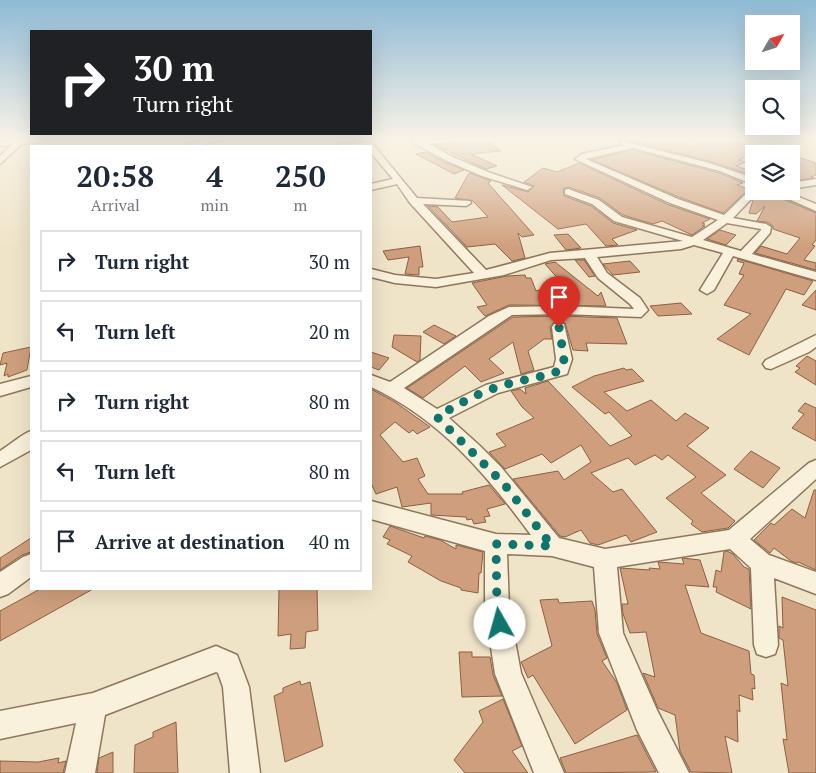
<!DOCTYPE html>
<html lang="en">
<head>
<meta charset="utf-8">
<style>
  body { margin:0; font-family:"PT Serif",serif; background:#f6f6f7; color:#1f2937; height:100vh; display:flex; flex-direction:column; font-size:19px; white-space:nowrap }
  * { box-sizing:border-box; margin:0 }
  p { font-size:16px; color:#747a83 }
  .icon { flex:none; width:28px; height:28px; fill:none; stroke:currentColor; stroke-width:2; stroke-linecap:round; stroke-linejoin:round }
  .map { position:relative; flex:1; overflow:hidden }
  .panel { position:absolute; left:30px; top:145px; width:342px; height:445px; display:flex; flex-direction:column; background:#fff; border-radius:0px; box-shadow:0 5px 20px #0002 }
  .panel>* { flex:none }
  .guide { position:absolute; left:30px; top:30px; width:342px; height:105px; border-radius:0px; box-shadow:0 5px 20px #0002; background:#202124; color:#fff; overflow:hidden }
  .needle { width:32px; rotate:51deg }
  .controls { position:absolute; left:745px; top:15px; display:grid; gap:10px }
  .controls a { display:grid; place-items:center; width:55px; height:55px; border-radius:0px; background:#fff; box-shadow:0 5px 20px #0002; font-size:25px }
  .pin { position:absolute; display:grid; place-items:center; width:42px; height:42px; color:#fff; margin:-51px -21px; border-radius:50% 50% 50% 0; rotate:-45deg; box-shadow:0 0 5px #0007 }
  .pin .icon { rotate:45deg }
  .me { position:absolute; width:55px; margin:-28px; rotate:353deg; stroke-linejoin:round; filter:drop-shadow(0 0 4px #0008) }
  .turn { display:flex; align-items:center; gap:18px; height:105px; padding:0 20px; font-size:22px }
  .turn .icon { width:65px; height:65px; stroke-width:2.5 }
  .turn b { display:block; font-size:35px; line-height:42px }
  .eta { display:flex; justify-content:space-evenly; align-items:center; height:85px; text-align:center }
  .eta b { font-size:30px; font-weight:800; line-height:35px }
  ul { padding:0; list-style:none }
  li { display:flex; align-items:center; gap:15px; height:62px; margin:0 10px 8px; padding:0 10px; border:2px solid #e0e1e3; border-radius:0px }
  li div { flex:1 }
  li b { display:block; font-size:19px }
  li em { font-style:normal }
  .map>svg:first-child { display:block }
  .building { fill:#cf9f7d; stroke:#8d5f41 }
  .lines { fill:none; stroke-linecap:round; stroke-linejoin:round }
  .minor-casing { stroke:#8d765c; stroke-width:3 }
  .minor { fill:#faf1dc; fill-rule:evenodd }
  .route { stroke:#0f766e; stroke-width:9; stroke-dasharray:0 16.2 }
</style>
</head>
<body>
<div class="map">
<svg width="816" height="773" viewBox="0 0 816 773">
  <rect width="100%" height="100%" fill="#f0e4c8"/>
  <g class="building">
    <polygon points="459,140 486,140 501,151 471,154 497,166 486,169 435,145"/>
    <polygon points="640,140 675,140 695,147 696,140 731,140 763,150 739,160 746,162 736,166 754,172 752,175 709,161 630,141"/>
    <polygon points="633,150 719,173 743,183 737,185 749,189 723,213 679,197 592,160"/>
    <polygon points="426,152 446,163 464,170 454,174 416,154"/>
    <polygon points="791,155 816,163 816,175 811,177 814,178 791,181"/>
    <polygon points="579,163 669,205 710,219 702,223 705,224 702,226 705,226 692,235 662,221 653,224 623,215 600,198 569,187 563,189 564,196 591,206 613,223 637,230 612,239 618,245 606,246 586,224 558,229 502,185 528,192 534,186 524,182 543,168 557,172"/>
    <polygon points="469,173 491,181 488,183 534,235 522,237 518,233 525,258 512,261 495,244 467,247 428,206 438,207 452,222 488,217 473,201 455,198"/>
    <polygon points="762,193 771,194 816,213 816,240 812,245 815,246 804,260 816,263 816,270 755,253 761,246 787,254 800,238 773,229 773,226 767,222 757,221 765,206 756,214 749,213 753,200"/>
    <polygon points="720,230 736,235 726,245 707,239"/>
    <polygon points="568,234 581,248 566,250 554,235"/>
    <polygon points="420,246 423,267 419,267 419,275 405,274 409,257 388,260 383,251"/>
    <polygon points="738,259 813,281 804,295 786,289 749,355 717,339 751,314 724,305 744,275 739,274 744,263 737,261"/>
    <polygon points="575,260 584,260 595,276 589,277"/>
    <polygon points="630,261 640,272 613,275 603,264"/>
    <polygon points="555,262 598,296 601,292 606,306 509,305 485,316 477,307 487,305 472,283 507,276 525,275 526,278 531,278 536,291 562,283 545,264"/>
    <polygon points="816,290 816,310 802,305"/>
    <polygon points="681,303 692,314 658,316 650,306"/>
    <polygon points="563,316 617,318 627,344 586,343 588,351 573,350 565,323 554,322 550,327 552,339 544,339 528,351 534,370 521,374 513,342 489,359 504,373 481,382 465,366 423,398 407,388 513,317"/>
    <polygon points="434,325 456,336 444,344 423,332"/>
    <polygon points="394,335 421,336 420,360 417,362 392,347"/>
    <polygon points="31,347 27,370 8,377 8,374 4,376 7,363 0,365 3,353"/>
    <polygon points="371,352 389,358 379,370 371,367"/>
    <polygon points="807,356 816,361 816,385 795,372 800,368 796,366"/>
    <polygon points="624,368 626,370 632,369 644,381 604,392 627,411 651,400 676,421 685,413 709,428 687,446 726,475 701,493 735,521 728,528 702,532 691,524 693,521 666,498 696,477 668,455 662,460 655,455 635,465 628,458 591,473 613,492 622,489 657,532 631,542 626,535 598,545 590,543 581,530 565,537 560,536 513,479 558,471 564,480 591,462 581,445 551,463 542,454 505,469 489,452 506,446 496,434 534,418 522,407 511,391 520,389 526,394 525,388 548,381 610,446 632,436 609,412 605,414 572,387 594,376"/>
    <polygon points="371,389 395,402 430,427 417,434 413,430 409,433 395,422 380,435 403,462 417,458 425,476 418,479 428,494 463,494 462,492 489,485 505,504 487,509 490,516 484,517 486,522 474,524 472,519 467,520 466,517 431,515 431,503 402,507 397,487 376,494 371,483"/>
    <polygon points="805,403 816,408 816,441 792,428 804,414 798,411"/>
    <polygon points="751,451 780,468 763,488 734,469"/>
    <polygon points="814,490 816,490 816,570 798,562 796,563 791,561 774,548 770,553 754,540 771,523 774,525 792,509 805,518"/>
    <polygon points="390,526 424,538 425,536 440,540 456,549 456,545 483,552 481,573 479,573 478,593 461,590 461,588 441,581 408,562 412,556 387,544 390,540 383,537"/>
    <polygon points="31,538 31,552 22,555 0,570 0,558"/>
    <polygon points="727,551 733,554 744,567 749,569 751,609 716,592 717,587 713,587 716,570 721,572 724,552"/>
    <polygon points="682,558 700,560 709,587 685,585 701,633 749,651 751,674 754,675 755,689 752,688 753,700 739,695 740,712 737,710 738,742 725,736 732,773 691,772 680,751 675,715 658,708 643,673 655,677 646,632 630,633 623,614 622,604 628,604 620,568 650,570 649,568 660,569 658,562 684,564"/>
    <polygon points="40,589 93,589 0,641 0,611"/>
    <polygon points="279,589 317,589 318,630 306,632 305,648 290,649 291,634 278,636"/>
    <polygon points="782,597 816,610 816,773 789,773 783,739 787,740 781,683 788,686 783,640 779,638 779,626 783,628"/>
    <polygon points="558,599 559,603 592,601 595,610 597,634 607,658 602,661 617,683 627,710 575,744 533,675 528,678 521,662 552,646 540,600"/>
    <polygon points="459,652 472,652 472,657 490,657 493,675 502,696 462,697"/>
    <polygon points="300,681 301,685 310,682 323,746 285,762 274,696 283,692 283,688"/>
    <polygon points="503,699 522,746 512,751 528,773 465,773 454,760 483,722 479,711"/>
    <polygon points="176,722 178,773 134,773 135,745 153,737 153,732"/>
    <polygon points="637,735 656,772 566,773 560,758"/>
    <polygon points="113,752 113,773 97,773 99,758"/>
    <polygon points="59,758 58,763 66,761 63,773 0,773 0,761 38,762"/>
  </g>
  <g class="lines">
    <defs>
      <g id="minor">
        <polygon points="17,140 45,140 41,142 22,144 0,164 0,156 12,145 0,146 0,142"/>
        <polygon points="205,140 220,140 198,146 184,146"/>
        <polygon points="412,140 451,140 447,142 429,144 453,157 488,172 532,187 527,190 482,176 447,161 415,144"/>
        <path d="M 621,141 L 709,163 L 754,178 L 754,185 L 720,171 L 633,148 L 586,159 L 678,199 L 724,215 L 749,191 L 754,189 L 754,191 L 762,191 L 755,195 L 733,218 L 766,224 L 771,227 L 770,233 L 752,254 L 816,272 L 816,280 L 733,256 L 714,290 L 707,294 L 700,290 L 723,253 L 694,245 L 681,249 L 597,257 L 607,273 L 640,298 L 648,310 L 641,317 L 563,314 L 512,315 L 404,388 L 437,409 L 486,385 L 554,367 L 556,359 L 552,327 L 554,324 L 564,324 L 572,359 L 567,374 L 498,393 L 449,418 L 479,445 L 501,467 L 559,538 L 605,549 L 729,530 L 809,463 L 816,460 L 816,479 L 750,539 L 769,555 L 816,572 L 816,594 L 774,578 L 778,645 L 775,654 L 766,657 L 757,654 L 754,645 L 751,568 L 730,549 L 617,567 L 623,633 L 657,710 L 689,773 L 659,773 L 637,730 L 599,633 L 594,567 L 552,556 L 507,554 L 509,608 L 521,673 L 564,773 L 534,773 L 495,674 L 485,608 L 485,551 L 371,519 L 371,501 L 496,534 L 531,535 C 487,475 440,419 371,387 L 371,375 L 390,382 L 489,316 L 509,307 L 563,306 L 634,309 L 630,304 L 598,278 L 585,258 L 551,260 L 504,275 L 436,287 L 395,283 L 371,277 L 371,269 L 395,275 L 436,279 L 474,273 L 410,203 L 397,184 L 371,190 L 371,184 L 393,179 L 371,153 L 371,146 L 336,146 L 340,144 L 371,142 L 417,198 L 470,201 L 471,203 L 466,206 L 423,204 L 486,270 L 550,253 L 683,241 L 614,221 L 592,204 L 565,194 L 565,190 L 568,189 L 599,200 L 622,217 L 692,237 L 718,220 L 670,203 L 575,159 L 582,154 L 624,145 L 620,143 ZM 727,223 L 761,229 L 761,230 L 741,251 L 703,240 Z"/>
        <polygon points="816,179 816,185 791,189 791,183"/>
        <polygon points="770,191 784,191 816,204 816,211"/>
        <polygon points="816,335 816,347 809,352 771,369 766,368 763,364 766,360"/>
        <polygon points="31,376 31,387 0,396 0,384"/>
        <path d="M 31,431 L 31,450 L 0,467 L 0,451 C 10,445 22,434 31,431 Z"/>
        <polygon points="31,554 31,577 8,594 0,597 0,572 23,557"/>
        <polygon points="216,646 237,655 249,687 260,773 230,773 223,687 218,673 216,672 105,715 95,773 65,773 76,723 0,739 0,711 93,693"/>
      </g>
    </defs>
    <use href="#minor" class="minor-casing"/>
    <use href="#minor" class="minor"/>
  </g>
  <linearGradient id="sky" x2="0" y2="1"><stop stop-color="#8fbad6"/><stop offset="0.56" stop-color="#f8f3e6"/><stop offset="1" stop-color="#f8f3e6" stop-opacity="0"/></linearGradient>
  <rect width="816" height="248" fill="url(#sky)"/>
  <g class="lines">
    <path class="route" d="M 500,624 L 497,608 L 496,544 L 552,546 L 504,484 L 437,417 C 460,403 485,389 512,383 C 529,378 545,377 561,370 L 564,359 L 559,327"/>
  </g>
</svg>
<div class="controls">
<a><svg class="needle" viewBox="-14 -14 28 28"><path d="M0-13l5 13h-10z" fill="#e53935"/><path d="M0 13l5-13h-10z" fill="#747a83"/></svg></a>
<a><svg class="icon" aria-label="search" viewBox="0 0 24 24"><circle cx="10" cy="10" r="6"/><path d="M15 15l6 6"/></svg></a>
<a><svg class="icon" aria-label="layers" viewBox="0 0 24 24"><path d="M12 4l9 5-9 5-9-5zM3 14l9 5 9-5"/></svg></a>
</div>
<div class="pin" style="left:559px;top:327px;background:#d93025"><svg class="icon" aria-label="arrive" viewBox="0 0 24 24"><path d="M6 21V4h12l-3 4 3 4H6"/></svg></div>
<svg class="me" style="left:500px;top:624px" viewBox="-20 -20 40 40"><circle r="19" fill="#fff"/><path d="M0-13L10 11 0 6-10 11z" fill="#0f766e"/></svg>
<div class="guide">
<div class="turn"><svg class="icon" aria-label="right" viewBox="0 0 24 24"><path d="M7 20v-9h11M14 6l5 5-5 5"/></svg><div><b>30 m</b>Turn right</div></div>
</div>
<section class="panel">
<div class="eta">
<div><b>20:58</b><p>Arrival</p></div>
<div><b>4</b><p>min</p></div>
<div><b>250</b><p>m</p></div>
</div>
<ul>
<li><svg class="icon" aria-label="right" viewBox="0 0 24 24"><path d="M7 20v-9h11M14 6l5 5-5 5"/></svg><div><b>Turn right</b></div><em>30 m</em></li>
<li><svg class="icon" aria-label="left" viewBox="0 0 24 24"><path d="M17 20v-9H6M10 6l-5 5 5 5"/></svg><div><b>Turn left</b></div><em>20 m</em></li>
<li><svg class="icon" aria-label="right" viewBox="0 0 24 24"><path d="M7 20v-9h11M14 6l5 5-5 5"/></svg><div><b>Turn right</b></div><em>80 m</em></li>
<li><svg class="icon" aria-label="left" viewBox="0 0 24 24"><path d="M17 20v-9H6M10 6l-5 5 5 5"/></svg><div><b>Turn left</b></div><em>80 m</em></li>
<li><svg class="icon" aria-label="arrive" viewBox="0 0 24 24"><path d="M6 21V4h12l-3 4 3 4H6"/></svg><div><b>Arrive at destination</b></div><em>40 m</em></li>
</ul>
</section>
</div>
</body>
</html>
